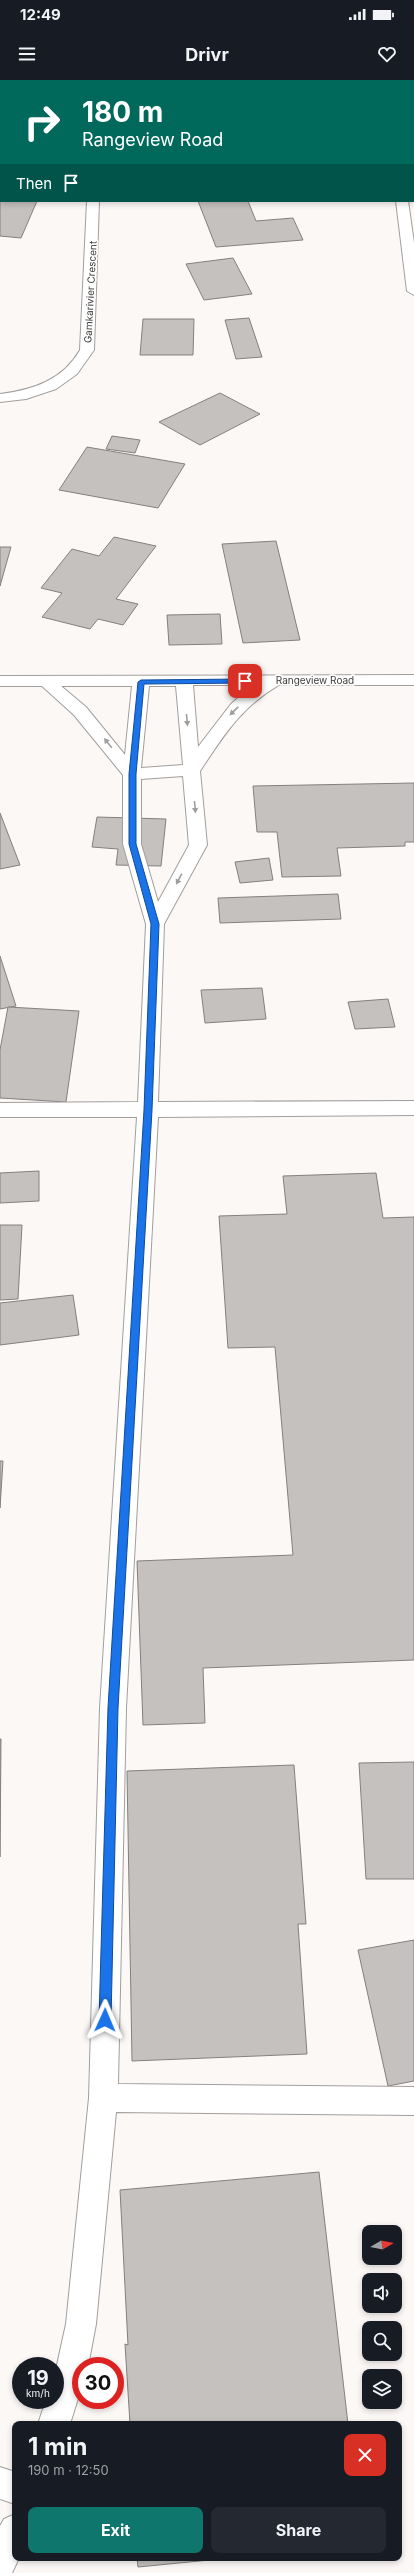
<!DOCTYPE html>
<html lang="en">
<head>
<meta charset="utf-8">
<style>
  body { margin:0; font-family:Inter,sans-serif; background:#242831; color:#f1f3f6; height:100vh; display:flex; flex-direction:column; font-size:15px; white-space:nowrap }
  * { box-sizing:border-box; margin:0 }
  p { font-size:13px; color:#9ea1a6 }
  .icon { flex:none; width:22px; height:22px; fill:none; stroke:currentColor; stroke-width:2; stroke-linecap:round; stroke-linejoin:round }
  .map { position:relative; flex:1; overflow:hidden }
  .details { position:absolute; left:12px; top:2341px; width:390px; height:140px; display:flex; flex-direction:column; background:#171b24; border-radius:8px; box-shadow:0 2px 6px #0003 }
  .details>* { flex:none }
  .banner { position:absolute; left:0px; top:0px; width:414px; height:122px; box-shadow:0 2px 6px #0003; background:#00695c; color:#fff; overflow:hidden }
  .needle { width:26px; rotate:80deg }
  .fabs { position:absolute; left:362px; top:2145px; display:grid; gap:8px }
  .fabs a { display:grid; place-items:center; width:40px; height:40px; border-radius:8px; background:#171b24; box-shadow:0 2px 6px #0003; font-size:20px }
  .speed { position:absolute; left:12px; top:2277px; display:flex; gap:8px; font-size:20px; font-weight:700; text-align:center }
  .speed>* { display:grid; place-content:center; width:52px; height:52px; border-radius:50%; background:#171b24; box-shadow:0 2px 6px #0003; line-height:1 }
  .speed small { font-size:10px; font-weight:400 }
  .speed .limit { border:6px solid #d22; background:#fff; color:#111 }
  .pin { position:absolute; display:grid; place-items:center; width:34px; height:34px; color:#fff; margin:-17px; border-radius:8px; box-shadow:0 2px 6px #0006 }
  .me { position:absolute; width:44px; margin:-22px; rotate:1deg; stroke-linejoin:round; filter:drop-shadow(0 0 3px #0008) }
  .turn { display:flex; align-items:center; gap:14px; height:84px; padding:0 16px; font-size:18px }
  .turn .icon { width:52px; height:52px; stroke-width:2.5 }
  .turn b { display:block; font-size:28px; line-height:34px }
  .then { display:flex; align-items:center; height:38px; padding:0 16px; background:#0003; gap:8px; font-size:15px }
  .round { display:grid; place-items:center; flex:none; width:42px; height:42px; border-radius:8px; background:#242831 }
  .summary { display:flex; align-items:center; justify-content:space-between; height:68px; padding:0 16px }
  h1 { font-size:24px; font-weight:700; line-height:30px }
  .primary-button { display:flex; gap:8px; margin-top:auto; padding:8px 16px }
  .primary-button a { flex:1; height:46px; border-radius:8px; background:#0f766e; color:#fff; font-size:16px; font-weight:700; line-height:46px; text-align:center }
  .primary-button a+a { background:#242831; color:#f1f3f6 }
  .status { display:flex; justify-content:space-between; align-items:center; height:28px; padding:0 20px; background:#171b24; direction:ltr }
  .status svg { height:11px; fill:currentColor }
  header { display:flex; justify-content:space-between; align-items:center; height:52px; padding:0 16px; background:#171b24; font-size:18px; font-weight:700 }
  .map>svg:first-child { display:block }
  .building { fill:#c4c1bf; stroke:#83807e }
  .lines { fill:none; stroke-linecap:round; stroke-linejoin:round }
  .street-casing { stroke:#a29e9c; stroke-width:2 }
  .street { fill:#fff; fill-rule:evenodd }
  .oneway { fill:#9e9e9d }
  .route { fill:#1a73e8; stroke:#114b97 }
  .labels { text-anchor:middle; stroke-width:3.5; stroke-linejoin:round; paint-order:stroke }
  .far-street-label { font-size:10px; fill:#3d3c3b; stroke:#fff }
</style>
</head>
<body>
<div class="status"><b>12:49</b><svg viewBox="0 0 49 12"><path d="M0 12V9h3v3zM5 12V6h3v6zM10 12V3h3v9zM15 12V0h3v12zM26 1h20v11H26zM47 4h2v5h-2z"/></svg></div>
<header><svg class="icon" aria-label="menu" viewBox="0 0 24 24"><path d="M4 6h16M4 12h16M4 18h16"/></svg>Drivr<svg class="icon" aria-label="heart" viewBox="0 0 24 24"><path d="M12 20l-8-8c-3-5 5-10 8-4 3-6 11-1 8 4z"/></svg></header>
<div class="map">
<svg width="414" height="2493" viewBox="0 0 414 2493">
  <rect width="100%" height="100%" fill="#fbf8f6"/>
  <g class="building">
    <polygon points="0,112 1,121 37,121 21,158 0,156"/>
    <polygon points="198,121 248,121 256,141 293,138 303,160 216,167"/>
    <polygon points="233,178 252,214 204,220 186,184"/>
    <polygon points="249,238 262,277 236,279 225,240"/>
    <polygon points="143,239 194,239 193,275 140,275"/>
    <polygon points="220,313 260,334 200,365 159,342"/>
    <polygon points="112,356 140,360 135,373 106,369"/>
    <polygon points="87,367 185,384 158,428 59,410"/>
    <polygon points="114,457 156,466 116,519 138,524 123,545 98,539 90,549 42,537 62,513 41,508 72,469 99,476"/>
    <polygon points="276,461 300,560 243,563 222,464"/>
    <polygon points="0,467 11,467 0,506"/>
    <polygon points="220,534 222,564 169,565 167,535"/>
    <polygon points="414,703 414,762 405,762 405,766 337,768 341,796 282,797 277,752 257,752 253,706"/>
    <polygon points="0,733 20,785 0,789"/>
    <polygon points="97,737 166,739 161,786 116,785 118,769 92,767"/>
    <polygon points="269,778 273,800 240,803 235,782"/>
    <polygon points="338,814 341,839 220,843 218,818"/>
    <polygon points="0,876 16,926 0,929"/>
    <polygon points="262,908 266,939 205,943 201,910"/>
    <polygon points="388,919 395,947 355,949 348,922"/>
    <polygon points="8,927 79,931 66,1022 0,1018 0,970"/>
    <polygon points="39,1091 39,1121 0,1123 0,1093"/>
    <polygon points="376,1093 383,1138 414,1137 414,1580 203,1588 205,1643 143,1645 137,1481 293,1475 275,1267 228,1268 219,1136 287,1134 283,1096"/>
    <polygon points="0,1145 22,1145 18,1219 0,1220"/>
    <polygon points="73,1215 79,1255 0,1265 0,1223"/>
    <polygon points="0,1381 3,1381 0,1428"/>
    <polygon points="0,1659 1,1659 0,1777"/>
    <polygon points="414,1682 414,1799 366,1799 359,1683"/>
    <polygon points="294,1685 306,1844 298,1844 307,1974 132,1981 127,1691"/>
    <polygon points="414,1860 414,2001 388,2006 358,1870"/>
    <polygon points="319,2092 348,2344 130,2344 125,2264 128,2265 120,2110"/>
    <polygon points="137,2478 230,2478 138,2487"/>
  </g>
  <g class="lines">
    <defs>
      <g id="street">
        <polygon points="380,0 392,0 393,1 381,1"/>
        <rect x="413" y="75" width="1" height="8"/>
        <rect x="0" y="82" width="1" height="8"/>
        <path d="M 87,121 L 99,121 L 94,270 L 77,294 L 56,309 L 26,319 L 0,322 L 0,314 C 33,310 63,300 80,270 Z"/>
        <polygon points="396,121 408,121 414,163 414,215 407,211"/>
        <path d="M 414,595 L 414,605 L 279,605 C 241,627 224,655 200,691 L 207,765 L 164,844 L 158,1022 L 414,1021 L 414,1035 L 158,1037 L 126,1628 L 118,2004 L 414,2007 L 414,2035 L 116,2032 L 96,2244 L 88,2286 L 81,2286 L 81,2309 L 70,2344 L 38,2344 L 46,2320 L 55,2320 L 55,2294 L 66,2244 L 89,2018 L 100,1628 L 137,1037 L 0,1037 L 0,1023 L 138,1022 L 146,844 L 123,764 L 123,695 L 74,635 L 42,606 L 0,606 L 0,596 ZM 193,605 L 253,605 L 231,624 L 198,667 ZM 61,606 L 132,606 L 125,675 L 86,627 ZM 149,606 L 176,606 L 183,685 L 141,688 ZM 183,696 L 189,765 L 158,822 L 141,764 L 141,699 Z"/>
        <polygon points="0,2387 15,2392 15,2424 0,2419"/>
        <polygon points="15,2434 15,2478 19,2478 12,2493 0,2493 0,2446 4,2439"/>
      </g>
    </defs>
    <use href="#street" class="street-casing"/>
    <use href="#street" class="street"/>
  </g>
  <defs><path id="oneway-solid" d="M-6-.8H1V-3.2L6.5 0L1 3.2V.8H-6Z"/></defs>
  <g class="oneway">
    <use href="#oneway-solid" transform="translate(234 631) rotate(136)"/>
    <use href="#oneway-solid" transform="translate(187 640) rotate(85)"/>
    <use href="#oneway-solid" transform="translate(108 663) rotate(-129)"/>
    <use href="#oneway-solid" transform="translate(195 727) rotate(85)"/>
    <use href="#oneway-solid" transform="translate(179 799) rotate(118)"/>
  </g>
  <polygon class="route" points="245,599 248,603 144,604 136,694 136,764 159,844 152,1030 118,1628 111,1940 105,1946 99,1940 108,1628 144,1030 151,844 129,764 129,694 138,602 141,600"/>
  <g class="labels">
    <g class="far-street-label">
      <text transform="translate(90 212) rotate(-87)" y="4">Gamkarivier Crescent</text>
      <text x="315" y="604">Rangeview Road</text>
    </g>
  </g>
</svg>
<div class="fabs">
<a><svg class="needle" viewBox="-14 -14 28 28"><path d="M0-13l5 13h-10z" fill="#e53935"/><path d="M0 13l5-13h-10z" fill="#9ea1a6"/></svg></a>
<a><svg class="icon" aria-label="sound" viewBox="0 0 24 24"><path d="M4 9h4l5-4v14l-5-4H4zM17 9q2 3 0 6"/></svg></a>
<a><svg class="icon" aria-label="search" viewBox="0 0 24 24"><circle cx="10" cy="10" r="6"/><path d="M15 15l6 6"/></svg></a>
<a><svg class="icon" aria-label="layers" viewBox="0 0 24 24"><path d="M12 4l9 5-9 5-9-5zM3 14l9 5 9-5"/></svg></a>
</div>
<div class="speed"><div>19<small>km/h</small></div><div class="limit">30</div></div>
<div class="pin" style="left:245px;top:601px;background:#d93025"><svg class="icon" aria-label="arrive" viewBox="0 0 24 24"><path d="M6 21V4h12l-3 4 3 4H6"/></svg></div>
<svg class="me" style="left:105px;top:1940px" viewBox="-20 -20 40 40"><path d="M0-17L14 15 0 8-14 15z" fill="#1a73e8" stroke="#fff" stroke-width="4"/></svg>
<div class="banner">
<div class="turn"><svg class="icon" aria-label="right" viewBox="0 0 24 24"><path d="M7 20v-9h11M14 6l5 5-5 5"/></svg><div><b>180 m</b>Rangeview Road</div></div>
<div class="then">Then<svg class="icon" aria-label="arrive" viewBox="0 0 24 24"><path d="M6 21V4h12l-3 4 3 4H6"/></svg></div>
</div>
<section class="details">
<div class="summary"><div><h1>1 min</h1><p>190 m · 12:50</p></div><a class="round" style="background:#d93025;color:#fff"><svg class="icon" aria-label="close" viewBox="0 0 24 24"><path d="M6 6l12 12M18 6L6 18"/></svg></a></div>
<div class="primary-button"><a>Exit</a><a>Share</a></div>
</section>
</div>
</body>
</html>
